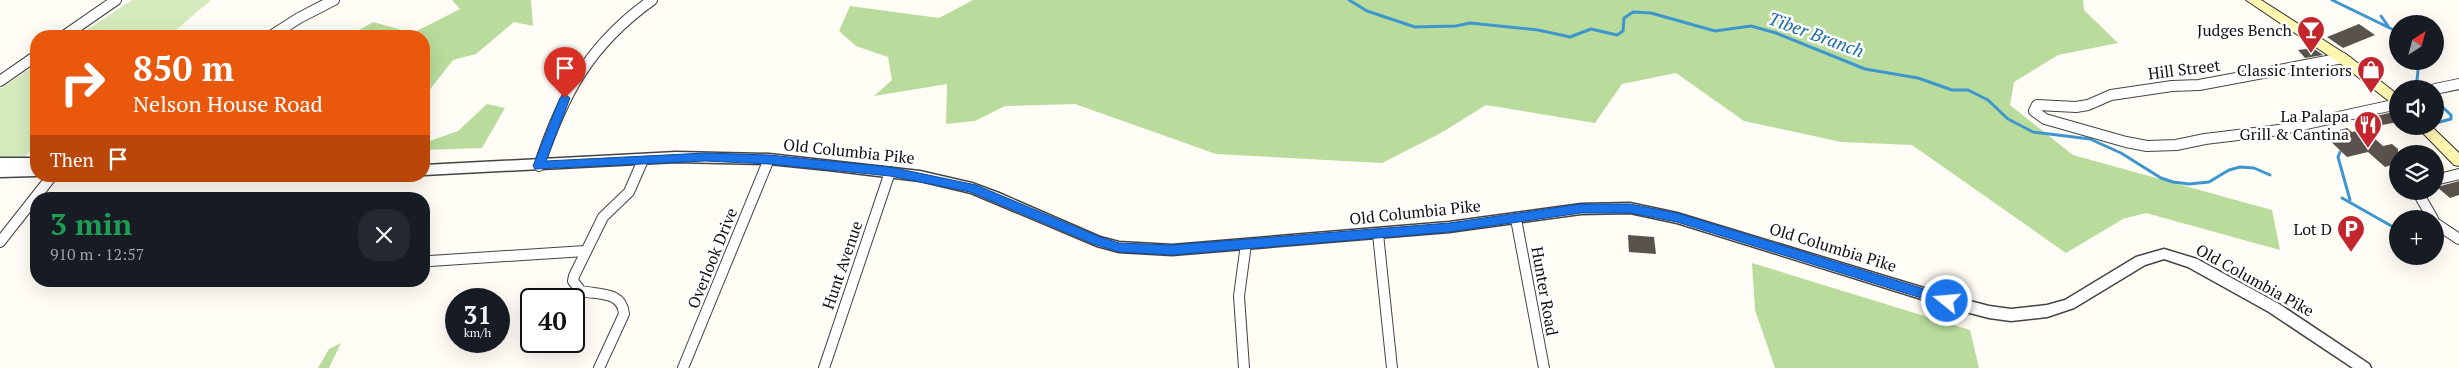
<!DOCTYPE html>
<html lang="en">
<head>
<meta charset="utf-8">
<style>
  body { margin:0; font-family:"PT Serif",serif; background:#242831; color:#f1f3f6; height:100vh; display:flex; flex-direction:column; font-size:19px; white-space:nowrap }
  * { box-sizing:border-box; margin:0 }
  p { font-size:16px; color:#9ea1a6 }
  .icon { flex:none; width:28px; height:28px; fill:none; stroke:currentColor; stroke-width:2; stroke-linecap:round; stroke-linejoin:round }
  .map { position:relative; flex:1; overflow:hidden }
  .side { position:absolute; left:30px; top:192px; width:400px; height:95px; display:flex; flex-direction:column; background:#171b24; border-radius:20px; box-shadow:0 5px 20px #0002 }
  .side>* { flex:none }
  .top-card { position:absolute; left:30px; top:30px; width:400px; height:152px; border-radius:20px; box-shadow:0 5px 20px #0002; background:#ea580c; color:#fff; overflow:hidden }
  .needle { width:32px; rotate:36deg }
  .buttons { position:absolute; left:2389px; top:15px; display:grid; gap:10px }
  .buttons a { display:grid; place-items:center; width:55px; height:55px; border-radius:50%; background:#171b24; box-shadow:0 5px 20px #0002; font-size:25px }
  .speed { position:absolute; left:445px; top:288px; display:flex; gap:10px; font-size:25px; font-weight:700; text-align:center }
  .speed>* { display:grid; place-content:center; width:65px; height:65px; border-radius:50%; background:#171b24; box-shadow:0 5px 20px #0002; line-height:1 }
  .speed small { font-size:12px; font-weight:400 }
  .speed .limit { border:2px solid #111; border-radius:8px; background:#fff; color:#111 }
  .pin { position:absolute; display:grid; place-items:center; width:42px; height:42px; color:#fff; margin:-51px -21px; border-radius:50% 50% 50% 0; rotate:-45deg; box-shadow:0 0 5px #0007 }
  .pin .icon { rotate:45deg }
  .me { position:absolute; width:55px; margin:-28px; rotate:287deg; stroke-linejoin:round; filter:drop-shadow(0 0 4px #0008) }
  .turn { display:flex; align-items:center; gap:18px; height:105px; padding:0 20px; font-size:22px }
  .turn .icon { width:65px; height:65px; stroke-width:2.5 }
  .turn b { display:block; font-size:35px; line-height:42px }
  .then { display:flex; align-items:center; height:48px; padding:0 20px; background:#0003; gap:10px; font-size:19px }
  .round { display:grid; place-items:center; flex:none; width:52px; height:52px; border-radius:20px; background:#242831 }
  .head { display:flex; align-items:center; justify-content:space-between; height:85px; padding:0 20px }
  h1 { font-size:30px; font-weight:700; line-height:38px; color:#1e9e55 }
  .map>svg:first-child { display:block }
  .green { fill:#d5ebbd }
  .forest { fill:#b9dc9c }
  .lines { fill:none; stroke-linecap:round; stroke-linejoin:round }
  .stream { stroke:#3f96cf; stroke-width:3 }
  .building { fill:#5a524d }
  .minor-casing { stroke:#444; stroke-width:12 }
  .tertiary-casing { stroke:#444; stroke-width:3 }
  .secondary-casing { stroke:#333; stroke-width:2 }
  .minor { stroke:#fff; stroke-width:10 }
  .tertiary { fill:#fff; fill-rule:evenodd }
  .secondary { fill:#fff6b0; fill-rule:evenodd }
  .route { fill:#1a73e8; stroke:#114b97 }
  .labels { text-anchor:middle; stroke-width:5; stroke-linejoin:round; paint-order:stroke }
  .poi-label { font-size:16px; fill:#111; stroke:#fff; text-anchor:end }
  .street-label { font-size:16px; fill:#111; stroke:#fff }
  .water-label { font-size:18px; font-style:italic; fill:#1768a6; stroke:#fff }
</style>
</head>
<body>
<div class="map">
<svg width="2459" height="368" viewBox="0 0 2459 368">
  <rect width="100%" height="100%" fill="#fffdf5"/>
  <g class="green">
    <polygon points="132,0 211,0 169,36 78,36"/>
    <polygon points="36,65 36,147 0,177 0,89"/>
  </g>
  <g class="forest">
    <polygon points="452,0 531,0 533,26 514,22 476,54 453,60 424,97 424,36 349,36 373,22 413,33 460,9"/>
    <polygon points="973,0 2083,0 2084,10 2118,43 2058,55 2014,82 2010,105 2073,155 2272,210 2280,250 2146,213 2123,219 2066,253 1912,145 1841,142 1744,121 1676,73 1622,84 1595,123 1486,105 1441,133 1382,163 1216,154 1075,104 1005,106 975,121 946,124 947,84 874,96 892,80 888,57 856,46 839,31 850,6 939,18"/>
    <polygon points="487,104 505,108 482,148 424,150 424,143 458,131"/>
    <polygon points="1752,263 1970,330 1979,368 1775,368 1755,310"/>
    <polygon points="341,343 329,368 318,368 329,349"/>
  </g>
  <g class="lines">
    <g class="stream">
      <polyline points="1349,0 1367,11 1415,27 1456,26 1470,23 1538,30 1570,37 1591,29 1617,35 1623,31 1624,18 1633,12 1651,13 1715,31 1751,26 1776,33 1865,69 1918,78 1952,90 1968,90 1988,100 2008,119 2033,132 2090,139 2121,153 2161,178 2173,182 2189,184 2209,182 2229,170 2240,167 2254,168 2270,175"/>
      <polyline points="2332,0 2398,32"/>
      <polyline points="2381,16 2388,26"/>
      <polyline points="2419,61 2417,80 2423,89"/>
      <polyline points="2435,100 2451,115 2451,119 2436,123"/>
      <polyline points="2340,152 2338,157 2350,200"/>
      <polyline points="2342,198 2395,228"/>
    </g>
  </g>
  <g class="building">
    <polygon points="2359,24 2375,35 2343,48 2327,37"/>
    <polygon points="2313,48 2323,55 2305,58 2298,50"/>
    <polygon points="2393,112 2398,117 2398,122 2382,125 2372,117"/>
    <polygon points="2347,128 2352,132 2364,129 2383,146 2392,144 2398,149 2398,163 2385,167 2368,152 2347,157 2323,134"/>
    <polygon points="2459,181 2459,195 2450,198 2437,187"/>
    <polygon points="1628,235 1654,237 1656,254 1629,252"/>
  </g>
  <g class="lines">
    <defs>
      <g id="minor">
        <polyline points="64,36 116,0"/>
        <polyline points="271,36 299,18 334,0"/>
        <polyline points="2343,58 2199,85 2172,86 2111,95 2088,105 2076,107 2037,105 2034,111 2045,119 2126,142 2147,146 2176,145 2205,139 2279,130 2398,104"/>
        <polyline points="0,81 36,56"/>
        <polyline points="2435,89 2459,84"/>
        <path d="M 539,166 C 563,94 589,45 652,0"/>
        <polyline points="2435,180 2459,174"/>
        <polyline points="2417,191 2433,219"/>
        <polyline points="1516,219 1544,368"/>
        <polyline points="2435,223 2459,239"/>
        <polyline points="1378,234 1392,368"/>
        <polyline points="0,242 52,176"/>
        <polyline points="430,261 585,251"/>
        <path d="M 599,368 L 624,314 C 622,291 599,295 581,291 L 573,281 L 574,276 L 603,217 L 629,192 L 643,160"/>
        <polyline points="683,368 769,159"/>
        <polyline points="824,368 890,172"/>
        <polyline points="1244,368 1239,296 1246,244"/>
      </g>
      <g id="tertiary">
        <polygon points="676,152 769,154 920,171 972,183 999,193 1100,237 1119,242 1172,245 1449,222 1581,204 1630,203 1677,213 1947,295 1989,306 2011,309 2047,305 2065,300 2136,257 2164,249 2197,259 2279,304 2369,364 2371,368 2353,368 2269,312 2188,267 2164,259 2145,265 2074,308 2047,317 2011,321 1989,318 1947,307 1677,223 1630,213 1581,214 1449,232 1172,255 1119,252 1097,246 971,193 920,181 828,170 769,164 676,162 424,175 424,165"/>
        <polygon points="0,158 36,158 36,176 0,177"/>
      </g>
      <g id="secondary">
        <polygon points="2246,0 2261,0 2350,57 2398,95 2398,108 2341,64"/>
        <polygon points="2416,126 2431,126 2459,153 2459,166 2454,165"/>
      </g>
    </defs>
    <use href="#minor" class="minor-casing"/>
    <use href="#tertiary" class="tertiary-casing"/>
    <use href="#secondary" class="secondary-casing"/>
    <use href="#minor" class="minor"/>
    <use href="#tertiary" class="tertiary"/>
    <use href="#secondary" class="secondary"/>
  </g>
  <polygon class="route" points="565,94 570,98 546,161 705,153 769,155 890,167 976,185 1100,237 1119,243 1172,245 1449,223 1581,204 1630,204 1677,213 1947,296 1953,301 1947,306 1677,222 1630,213 1581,213 1449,232 1172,255 1119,252 1093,244 970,192 890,176 769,164 705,161 535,169 533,166 560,98"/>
  <defs>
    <symbol id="bar-pin" viewBox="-11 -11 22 30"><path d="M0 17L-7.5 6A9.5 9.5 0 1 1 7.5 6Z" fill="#c4262e" stroke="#fff"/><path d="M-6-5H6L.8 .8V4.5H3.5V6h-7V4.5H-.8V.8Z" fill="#fff"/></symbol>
    <symbol id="shop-pin" viewBox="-11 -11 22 30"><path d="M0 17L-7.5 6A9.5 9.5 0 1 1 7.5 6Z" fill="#c4262e" stroke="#fff"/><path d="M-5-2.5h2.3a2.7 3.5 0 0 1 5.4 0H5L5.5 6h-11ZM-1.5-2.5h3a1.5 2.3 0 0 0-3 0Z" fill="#fff"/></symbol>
    <symbol id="restaurant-pin" viewBox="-11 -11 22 30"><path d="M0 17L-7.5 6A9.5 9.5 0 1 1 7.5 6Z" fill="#c4262e" stroke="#fff"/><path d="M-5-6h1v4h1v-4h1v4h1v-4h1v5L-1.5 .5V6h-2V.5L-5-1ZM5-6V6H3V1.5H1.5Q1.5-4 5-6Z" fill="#fff"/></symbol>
    <symbol id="parking-pin" viewBox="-11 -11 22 30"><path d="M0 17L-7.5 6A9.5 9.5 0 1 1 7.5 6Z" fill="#c4262e" stroke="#fff"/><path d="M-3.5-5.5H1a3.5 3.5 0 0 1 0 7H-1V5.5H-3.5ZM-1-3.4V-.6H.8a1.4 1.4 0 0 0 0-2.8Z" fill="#fff"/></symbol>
  </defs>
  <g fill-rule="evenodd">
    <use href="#bar-pin" x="2295" y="14" width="32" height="43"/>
    <use href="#shop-pin" x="2355" y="54" width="32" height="43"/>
    <use href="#restaurant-pin" x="2352" y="109" width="32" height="43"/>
    <use href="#parking-pin" x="2335" y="213" width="32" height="43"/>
  </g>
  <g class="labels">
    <g class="poi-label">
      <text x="2292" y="36">Judges Bench</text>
      <text x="2352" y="76">Classic Interiors</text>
      <text x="2349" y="122">La Palapa<tspan x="2349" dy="18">Grill &amp; Cantina</tspan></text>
      <text x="2332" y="235">Lot D</text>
    </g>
    <g class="street-label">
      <text transform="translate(2184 69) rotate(-7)" y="6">Hill Street</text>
      <text transform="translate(849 151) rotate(6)" y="6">Old Columbia Pike</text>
      <text transform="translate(1415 212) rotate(-6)" y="6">Old Columbia Pike</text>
      <text transform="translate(1833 247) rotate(17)" y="6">Old Columbia Pike</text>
      <text transform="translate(712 258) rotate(-68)" y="6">Overlook Drive</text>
      <text transform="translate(842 265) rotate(-71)" y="6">Hunt Avenue</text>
      <text transform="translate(2255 280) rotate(29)" y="6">Old Columbia Pike</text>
      <text transform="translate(1545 291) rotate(80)" y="6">Hunter Road</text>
    </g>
    <g class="water-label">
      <text transform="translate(1816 35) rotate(20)" y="6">Tiber Branch</text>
    </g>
  </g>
</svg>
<div class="buttons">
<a><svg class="needle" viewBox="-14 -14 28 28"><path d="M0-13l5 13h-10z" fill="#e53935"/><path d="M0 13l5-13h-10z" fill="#9ea1a6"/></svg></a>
<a><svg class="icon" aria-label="sound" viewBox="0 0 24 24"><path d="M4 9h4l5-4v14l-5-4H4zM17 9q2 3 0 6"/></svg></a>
<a><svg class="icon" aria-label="layers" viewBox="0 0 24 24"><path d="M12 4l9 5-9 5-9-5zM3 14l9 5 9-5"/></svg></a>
<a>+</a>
</div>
<div class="speed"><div>31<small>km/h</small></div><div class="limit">40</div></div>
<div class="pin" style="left:565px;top:98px;background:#d93025"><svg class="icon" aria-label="arrive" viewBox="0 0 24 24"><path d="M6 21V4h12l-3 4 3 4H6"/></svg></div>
<svg class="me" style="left:1947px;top:301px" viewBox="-20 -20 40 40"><circle r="17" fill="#1a73e8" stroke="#fff" stroke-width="3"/><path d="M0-11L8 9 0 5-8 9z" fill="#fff"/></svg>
<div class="top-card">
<div class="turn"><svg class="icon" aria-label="right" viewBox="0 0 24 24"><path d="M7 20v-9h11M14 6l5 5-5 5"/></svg><div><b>850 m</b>Nelson House Road</div></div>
<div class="then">Then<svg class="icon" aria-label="arrive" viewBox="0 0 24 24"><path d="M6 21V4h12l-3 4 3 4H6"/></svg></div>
</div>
<section class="side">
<div class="head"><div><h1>3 min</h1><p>910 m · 12:57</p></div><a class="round"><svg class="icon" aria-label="close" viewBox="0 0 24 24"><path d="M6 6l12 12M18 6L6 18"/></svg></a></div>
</section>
</div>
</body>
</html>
